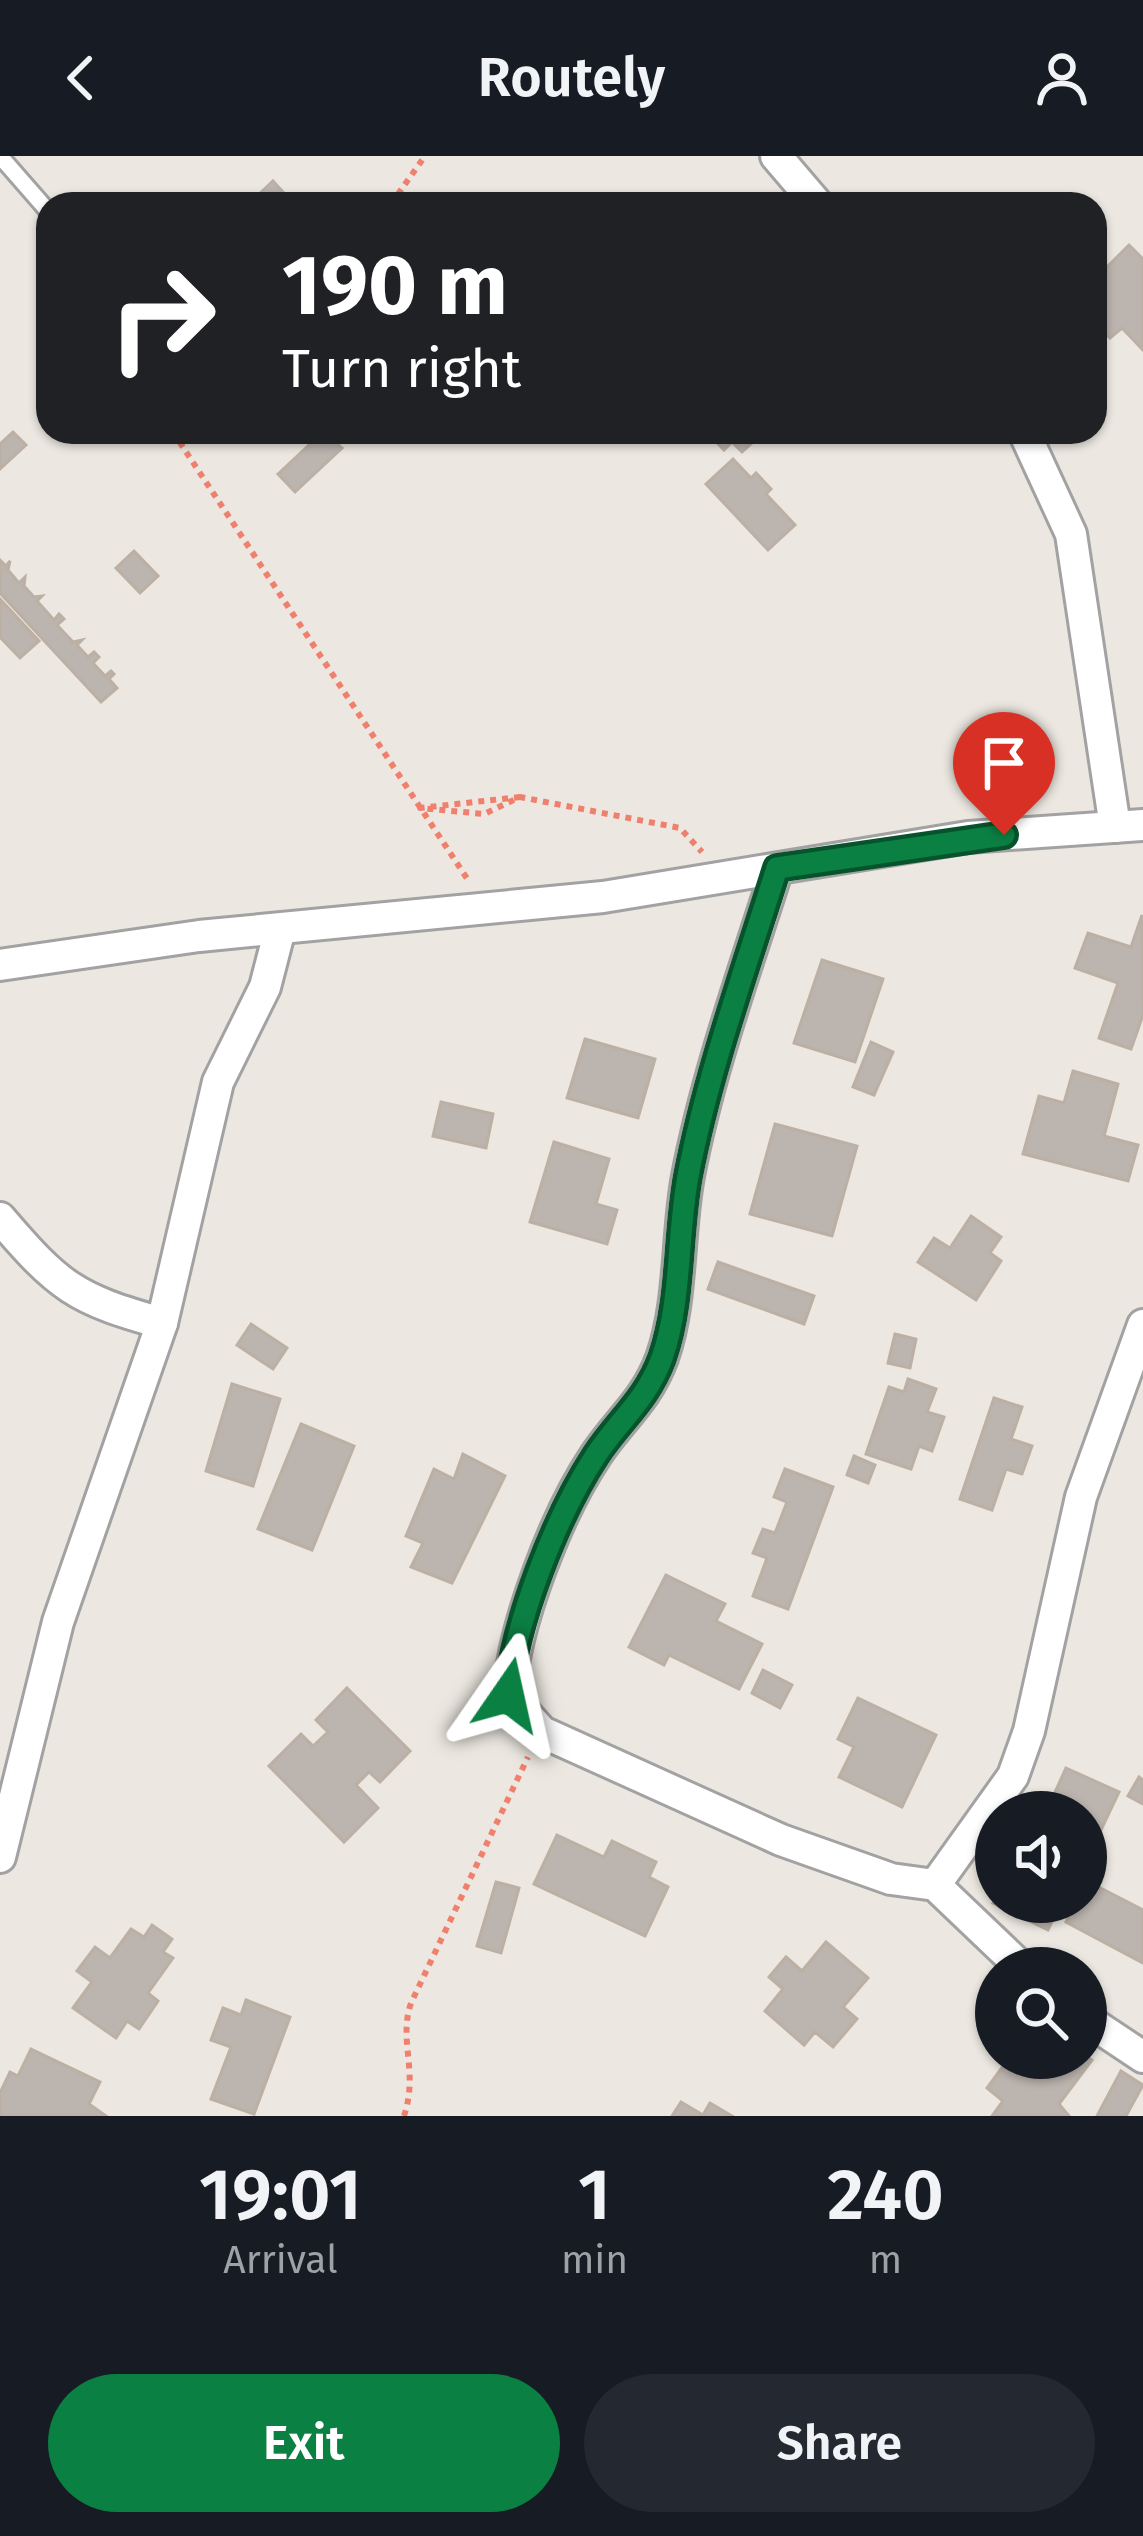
<!DOCTYPE html>
<html lang="en">
<head>
<meta charset="utf-8">
<style>
  body { margin:0; font-family:"Fira Sans",sans-serif; background:#242831; color:#f1f3f6; height:100vh; display:flex; flex-direction:column; font-size:45px; white-space:nowrap }
  * { box-sizing:border-box; margin:0 }
  p { font-size:39px; color:#9ea1a6 }
  .icon { flex:none; width:66px; height:66px; fill:none; stroke:currentColor; stroke-width:2; stroke-linecap:round; stroke-linejoin:round }
  .map { position:relative; height:1960px; overflow:hidden }
  .side { display:flex; flex-direction:column; background:#171b24; flex:1 }
  .side>* { flex:none }
  .hud { position:absolute; left:36px; top:36px; width:1071px; height:252px; border-radius:36px; box-shadow:0 3px 9px #0004; background:#202124; color:#fff; overflow:hidden }
  .fabs { position:absolute; left:975px; top:1635px; display:grid; gap:24px }
  .fabs a { display:grid; place-items:center; width:132px; height:132px; border-radius:50%; background:#171b24; box-shadow:0 3px 9px #0004; font-size:60px }
  .pin { position:absolute; display:grid; place-items:center; width:102px; height:102px; color:#fff; margin:-123px -51px; border-radius:50% 50% 50% 0; rotate:-45deg; box-shadow:0 0 12px #0007 }
  .pin .icon { rotate:45deg }
  .me { position:absolute; width:132px; margin:-66px; rotate:11deg; stroke-linejoin:round; filter:drop-shadow(0 0 9px #0008) }
  .turn { display:flex; align-items:center; gap:42px; height:252px; padding:0 48px; font-size:54px }
  .turn .icon { width:156px; height:156px; stroke-width:2.5 }
  .turn b { display:block; font-size:84px; line-height:102px }
  .eta { display:flex; justify-content:space-evenly; align-items:center; height:204px; text-align:center }
  .eta b { font-size:72px; font-weight:600; line-height:84px }
  .cta { display:flex; gap:24px; margin-top:auto; padding:24px 48px }
  .cta a { flex:1; height:138px; border-radius:72px; background:#0b8043; color:#fff; font-size:48px; font-weight:600; line-height:138px; text-align:center }
  .cta a+a { background:#242831; color:#f1f3f6 }
  header { display:flex; justify-content:space-between; align-items:center; height:156px; padding:0 48px; background:#171b24; font-size:54px; font-weight:600 }
  .map>svg:first-child { display:block }
  .building { fill:#bcb4ae; stroke:#bcb0a4; stroke-width:3 }
  .lines { fill:none; stroke-linecap:round; stroke-linejoin:round }
  .service-casing { stroke:#a2a2a2; stroke-width:21 }
  .minor-casing { stroke:#a2a2a2; stroke-width:36 }
  .path { stroke:#f0806e; stroke-width:6; stroke-dasharray:6 6; stroke-linecap:butt }
  .service { stroke:#fff; stroke-width:15 }
  .minor { stroke:#fff; stroke-width:30 }
  .route-casing { stroke:#07532c; stroke-width:30 }
  .route { stroke:#0b8043; stroke-width:21 }
</style>
</head>
<body>
<header><svg class="icon" aria-label="back" viewBox="0 0 24 24"><path d="M15 5l-7 7 7 7"/></svg>Routely<svg class="icon" aria-label="person" viewBox="0 0 24 24"><circle cx="12" cy="8" r="4"/><path d="M4 21q1-7 8-7t8 7"/></svg></header>
<div class="map">
<svg width="1143" height="1960" viewBox="0 0 1143 1960">
  <rect width="100%" height="100%" fill="#ece8e1"/>
  <g class="building">
    <polygon points="273,25 294,48 260,48 255,42"/>
    <polygon points="1129,89 1143,103 1143,194 1122,172 1110,182 1095,167 1095,123"/>
    <polygon points="13,276 26,289 0,313 0,288"/>
    <polygon points="323,276 342,292 295,336 278,318"/>
    <polygon points="707,276 764,276 742,296 732,286 724,294"/>
    <polygon points="733,303 751,322 756,317 771,333 766,338 795,369 768,394 706,328"/>
    <polygon points="134,395 158,420 140,437 116,412"/>
    <polygon points="0,404 6,410 10,405 8,414 19,427 25,421 24,430 34,441 42,440 37,445 54,464 59,458 64,463 57,469 73,486 82,484 77,489 88,501 94,496 99,501 93,507 105,520 111,515 114,518 109,523 117,532 101,546 0,437"/>
    <polygon points="0,443 39,485 20,502 0,481"/>
    <polygon points="1142,759 1143,859 1131,893 1099,882 1118,827 1075,812 1088,777 1131,791"/>
    <polygon points="822,804 883,823 855,906 794,887"/>
    <polygon points="585,883 655,903 638,962 567,942"/>
    <polygon points="871,886 893,896 874,939 853,931"/>
    <polygon points="1073,915 1118,928 1104,980 1138,989 1128,1025 1023,998 1039,940 1064,947"/>
    <polygon points="441,946 493,958 486,992 433,980"/>
    <polygon points="775,968 857,990 832,1080 750,1058"/>
    <polygon points="554,986 609,1003 596,1048 617,1054 607,1088 530,1066"/>
    <polygon points="971,1060 1001,1081 990,1097 1001,1105 976,1144 918,1106 934,1082 950,1092"/>
    <polygon points="718,1106 814,1140 804,1168 708,1133"/>
    <polygon points="251,1168 287,1192 273,1213 237,1189"/>
    <polygon points="895,1178 916,1183 910,1212 888,1207"/>
    <polygon points="908,1223 936,1233 927,1256 944,1261 932,1295 919,1290 911,1313 866,1298 889,1231 904,1236"/>
    <polygon points="232,1228 280,1243 253,1330 206,1315"/>
    <polygon points="994,1242 1022,1251 1011,1283 1032,1290 1022,1318 1006,1313 992,1354 960,1343"/>
    <polygon points="301,1268 354,1290 312,1394 258,1373"/>
    <polygon points="463,1298 505,1320 452,1427 411,1411 423,1387 406,1380 434,1313 454,1323"/>
    <polygon points="854,1300 875,1309 868,1327 847,1319"/>
    <polygon points="785,1313 833,1331 788,1453 753,1440 767,1402 753,1397 763,1373 775,1377 787,1346 774,1341"/>
    <polygon points="666,1419 725,1448 716,1465 762,1488 739,1533 669,1499 664,1509 629,1491"/>
    <polygon points="763,1514 792,1529 780,1552 752,1537"/>
    <polygon points="347,1532 410,1595 380,1626 369,1616 356,1629 378,1652 344,1686 269,1610 301,1578 313,1590 328,1576 316,1564"/>
    <polygon points="858,1542 936,1579 902,1651 839,1621 854,1591 838,1583"/>
    <polygon points="1066,1612 1119,1636 1092,1693 1086,1690 1086,1656 1046,1656"/>
    <polygon points="1139,1621 1143,1624 1143,1648 1128,1640"/>
    <polygon points="557,1679 604,1701 612,1685 656,1706 649,1721 668,1731 645,1780 534,1728"/>
    <polygon points="1087,1725 1143,1754 1143,1807 1066,1766 1076,1746 1086,1746"/>
    <polygon points="496,1726 519,1732 501,1797 477,1790"/>
    <polygon points="996,1742 996,1746 1061,1746 1048,1774 993,1747"/>
    <polygon points="152,1769 172,1783 163,1796 173,1802 148,1837 158,1845 139,1873 127,1865 116,1882 73,1852 92,1826 77,1815 95,1791 110,1802 131,1773 144,1781"/>
    <polygon points="826,1786 868,1822 843,1851 857,1863 833,1891 815,1876 804,1889 765,1855 783,1833 769,1821 786,1801 802,1815"/>
    <polygon points="246,1844 290,1861 254,1958 211,1943 231,1891 211,1884 223,1852 241,1859"/>
    <polygon points="31,1893 100,1926 89,1948 106,1960 0,1960 0,1937 10,1916 18,1920"/>
    <polygon points="1086,1900 1092,1904 1059,1948 1069,1960 992,1960 1003,1945 987,1932 1009,1902"/>
    <polygon points="1121,1915 1143,1929 1126,1960 1097,1960"/>
    <polygon points="681,1946 703,1959 710,1947 732,1960 672,1960"/>
  </g>
  <g class="lines">
    <defs>
      <polyline id="service" points="0,0 48,55"/>
      <g id="minor">
        <polyline points="776,0 817,48"/>
        <polyline points="1024,276 1071,378 1115,671"/>
        <path d="M 777,713 C 745,814 708,916 688,1020 C 677,1079 682,1145 662,1202 C 646,1245 619,1264 596,1299 C 556,1359 514,1468 509,1539 L 542,1576 L 781,1684 L 891,1723 L 935,1729 L 1022,1812"/>
        <polyline points="0,809 199,780 603,741 968,681 1143,669"/>
        <path d="M 0,1062 C 59,1131 75,1143 162,1167"/>
        <polyline points="0,1701 58,1466 162,1167 218,926 265,831 280,773"/>
        <polyline points="935,1729 1013,1620 1029,1575 1081,1341 1143,1169"/>
        <polyline points="1086,1863 1143,1901"/>
      </g>
    </defs>
    <use href="#service" class="service-casing"/>
    <use href="#minor" class="minor-casing"/>
    <g class="path">
      <polyline points="391,48 425,0"/>
      <polyline points="173,276 468,724"/>
      <polyline points="520,641 420,652 484,658 520,641 680,672 702,696"/>
      <path d="M 404,1960 C 419,1915 398,1885 411,1847 L 528,1601"/>
    </g>
    <use href="#service" class="service"/>
    <use href="#minor" class="minor"/>
  </g>
  <g class="lines">
    <defs>
      <path id="route" d="M 508,1539 C 514,1467 556,1360 596,1299 C 619,1264 646,1245 662,1202 C 682,1145 677,1079 688,1020 C 708,916 745,814 777,712 L 1004,679"/>
    </defs>
    <use href="#route" class="route-casing"/>
    <use href="#route" class="route"/>
  </g>
</svg>
<div class="fabs">
<a><svg class="icon" aria-label="sound" viewBox="0 0 24 24"><path d="M4 9h4l5-4v14l-5-4H4zM17 9q2 3 0 6"/></svg></a>
<a><svg class="icon" aria-label="search" viewBox="0 0 24 24"><circle cx="10" cy="10" r="6"/><path d="M15 15l6 6"/></svg></a>
</div>
<div class="pin" style="left:1004px;top:679px;background:#d93025"><svg class="icon" aria-label="arrive" viewBox="0 0 24 24"><path d="M6 21V4h12l-3 4 3 4H6"/></svg></div>
<svg class="me" style="left:508px;top:1539px" viewBox="-20 -20 40 40"><path d="M0-17L14 15 0 8-14 15z" fill="#0b8043" stroke="#fff" stroke-width="4"/></svg>
<div class="hud">
<div class="turn"><svg class="icon" aria-label="right" viewBox="0 0 24 24"><path d="M7 20v-9h11M14 6l5 5-5 5"/></svg><div><b>190 m</b>Turn right</div></div>
</div>
</div>
<section class="side">
<div class="eta">
<div><b>19:01</b><p>Arrival</p></div>
<div><b>1</b><p>min</p></div>
<div><b>240</b><p>m</p></div>
</div>
<div class="cta"><a>Exit</a><a>Share</a></div>
</section>
</body>
</html>
